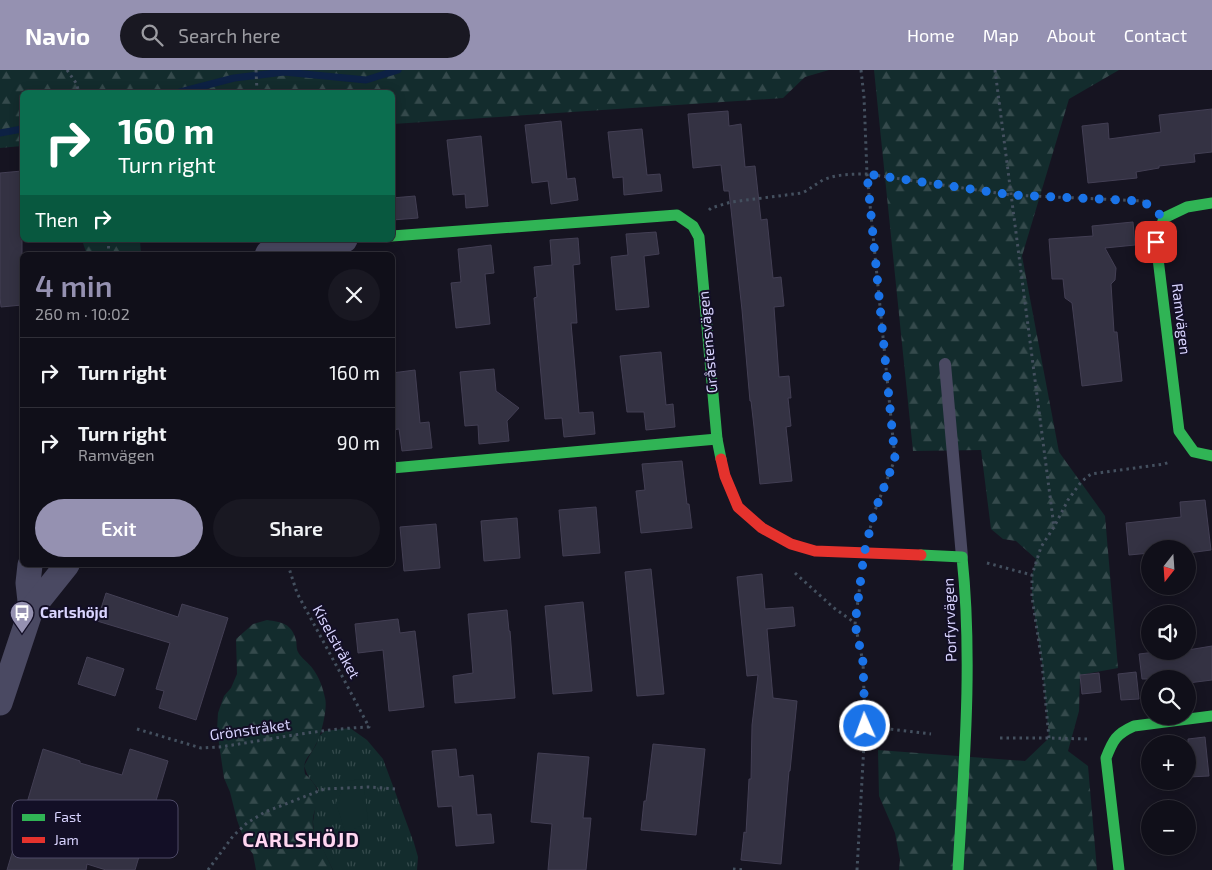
<!DOCTYPE html>
<html lang="en">
<head>
<meta charset="utf-8">
<style>
  body { margin:0; font-family:"Exo 2",sans-serif; background:#191822; color:#f1f3f6; height:100vh; display:flex; flex-direction:column; font-size:19px; white-space:nowrap }
  * { box-sizing:border-box; margin:0 }
  p { font-size:16px; color:#9c9ca2 }
  .icon { flex:none; width:28px; height:28px; fill:none; stroke:currentColor; stroke-width:2; stroke-linecap:round; stroke-linejoin:round }
  .map { position:relative; flex:1; overflow:hidden }
  .details { position:absolute; left:20px; top:182px; width:375px; height:315px; display:flex; flex-direction:column; background:#100f19; border-radius:8px; box-shadow:0 2px 12px #0003,0 0 0 1px #302f38 }
  .details>* { flex:none }
  .hud { position:absolute; left:20px; top:20px; width:375px; height:152px; border-radius:8px; box-shadow:0 2px 12px #0003,0 0 0 1px #302f38; background:#0b6e4f; color:#fff; overflow:hidden }
  .needle { width:32px; rotate:197deg }
  .tools { position:absolute; left:1141px; top:470px; display:grid; gap:10px }
  .tools a { display:grid; place-items:center; width:55px; height:55px; border-radius:50%; background:#100f19; box-shadow:0 2px 12px #0003,0 0 0 1px #302f38; font-size:25px }
  .pin { position:absolute; display:grid; place-items:center; width:42px; height:42px; color:#fff; margin:-21px; border-radius:10px; box-shadow:0 2px 8px #0006 }
  .me { position:absolute; width:55px; margin:-28px; rotate:358deg; stroke-linejoin:round; filter:drop-shadow(0 0 4px #0008) }
  .turn { display:flex; align-items:center; gap:18px; height:105px; padding:0 15px; font-size:22px }
  .turn .icon { width:65px; height:65px; stroke-width:2.5 }
  .turn b { display:block; font-size:35px; line-height:42px }
  .then { display:flex; align-items:center; height:48px; padding:0 15px; background:#0003; gap:10px; font-size:19px }
  .round { display:grid; place-items:center; flex:none; width:52px; height:52px; border-radius:26px; background:#191822 }
  .headline { display:flex; align-items:center; justify-content:space-between; height:85px; padding:0 15px }
  h1 { font-size:30px; font-weight:600; line-height:38px; color:#9591b1 }
  .primary-button { display:flex; gap:10px; margin-top:auto; padding:10px 15px }
  .primary-button a { flex:1; height:58px; border-radius:30px; background:#9591b1; color:#fff; font-size:20px; font-weight:600; line-height:58px; text-align:center }
  .primary-button a+a { background:#191822; color:#f1f3f6 }
  ul { padding:0; list-style:none }
  li { display:flex; align-items:center; gap:15px; height:70px; padding:0 15px; border-top:1px solid #302f38 }
  li div { flex:1 }
  li b { display:block; font-size:19px }
  li em { font-style:normal }
  header { display:flex; align-items:center; gap:30px; box-sizing:border-box; height:70px; padding:0 25px; background:#9591b1; color:#fff }
  header strong { font-size:24px }
  nav { display:flex; gap:28px; margin-inline-start:auto; font-size:18px }
  .search { width:350px; height:45px; background:#191822; display:flex; align-items:center; gap:12px; box-sizing:border-box; padding:0 18px; border-radius:28px; color:#9c9ca2; font-size:19px }
  .map>svg:first-child { display:block }
  .grass { fill:url(#grass-tufts) }
  .forest { fill:url(#forest-firs) }
  .park { fill:#132c2d }
  .lines { fill:none; stroke-linecap:round; stroke-linejoin:round }
  .stream { stroke:#0d2144; stroke-width:7 }
  .building { fill:#343243; stroke:#433f54 }
  .path { stroke:#44505f; stroke-width:3; stroke-dasharray:2.5 4; stroke-linecap:butt }
  .lane { stroke:#4a4962; stroke-width:12 }
  .street { stroke:#4a4962; stroke-width:25 }
  .fast { stroke:#30b455; stroke-width:11 }
  .jam { stroke:#e5322d; stroke-width:11 }
  .route { stroke:#1a73e8; stroke-width:9; stroke-dasharray:0 16.2 }
  .labels { text-anchor:middle; stroke-width:4; stroke-linejoin:round; paint-order:stroke }
  .street-label { font-size:15px; fill:#d9d4ff; stroke:#130f26 }
  .poi-label { font-size:15px; font-weight:bold; fill:#d9d4ff; stroke:#130f26; text-anchor:start }
  .district-label { font-size:20px; font-weight:bold; letter-spacing:1px; fill:#ffd6f0; stroke:#130f26 }
  .key { fill:#130f26; stroke:#4e4a67; stroke-width:1 }
  .key-label { font-size:14px; fill:#d9d4ff }
</style>
</head>
<body>
<header>
<strong>Navio</strong>
<div class="search"><svg class="icon" aria-label="search" viewBox="0 0 24 24"><circle cx="10" cy="10" r="6"/><path d="M15 15l6 6"/></svg>Search here</div>
<nav><a>Home</a><a>Map</a><a>About</a><a>Contact</a></nav>
</header>
<div class="map">
<svg width="1212" height="800" viewBox="0 0 1212 800">
  <defs>
    <pattern id="grass-tufts" width="24" height="20" patternUnits="userSpaceOnUse" patternTransform="scale(1.25)"><rect width="24" height="20" fill="#132c2d"/><path d="M3 7l-1-3M5 7V3M7 7l1-3M15 17l-1-3M17 17v-4M19 17l1-3" fill="none" stroke="#354a4c"/></pattern>
    <pattern id="forest-firs" width="22" height="20" patternUnits="userSpaceOnUse" patternTransform="scale(1.25)"><rect width="22" height="20" fill="#132c2d"/><path d="M5 1l3.5 6h-7zM16 11l3.5 6h-7z" fill="#354a4c"/></pattern>
  </defs>
  <rect width="100%" height="100%" fill="#161421"/>
  <polygon class="grass" points="350,658 367,670 383,689 414,773 418,787 417,800 333,800 314,762 313,752 318,719 308,706 304,696 311,683 316,675 319,666 325,661"/>
  <g class="forest">
    <polygon points="0,0 829,0 805,7 783,28 393,54 392,22 22,22 22,76 0,78"/>
    <polygon points="874,0 1119,0 1069,29 1022,186 1059,382 1105,446 1118,598 1080,605 1079,641 1068,681 1088,696 1097,800 899,800 900,790 895,763 879,726 878,680 1025,691 1049,668 1042,593 1032,527 1032,505 1036,489 1016,471 1003,469 991,459 981,380 913,381"/>
    <polygon points="82,170 140,170 141,185 87,185"/>
    <path d="M 267,550 C 282,552 292,554 296,570 C 297,573 296,578 298,582 C 301,588 309,593 313,599 C 319,607 323,618 325,628 C 328,638 321,667 315,676 C 309,688 302,689 305,704 C 333,729 307,736 314,761 C 315,766 319,771 321,775 C 325,783 329,792 333,800 L 256,800 L 253,784 L 246,775 L 237,750 L 230,722 L 224,708 L 217,660 L 218,643 L 224,626 L 231,618 L 237,604 L 236,569 L 253,554 Z"/>
  </g>
  <polygon class="park" points="363,709 368,750 346,765 336,733 346,711"/>
  <g class="lines">
    <g class="stream">
      <polyline points="180,22 234,8 284,2 366,10 398,0"/>
      <polyline points="0,63 22,59"/>
    </g>
  </g>
  <g class="building">
    <polygon points="1212,39 1212,82 1194,84 1195,92 1159,96 1159,98 1136,102 1137,108 1088,113 1082,56 1108,53 1109,69 1161,62 1159,45"/>
    <polygon points="728,41 729,56 741,54 745,97 755,96 761,150 767,149 773,208 781,207 784,236 774,237 779,307 789,306 791,328 788,328 791,356 786,357 792,411 760,414 754,357 751,331 750,331 742,240 729,121 724,121 721,95 693,98 688,44"/>
    <polygon points="561,51 567,109 575,108 578,130 551,134 548,111 532,113 525,55"/>
    <polygon points="642,59 647,105 660,104 662,121 624,125 623,107 613,108 608,62"/>
    <polygon points="481,66 488,136 466,138 465,124 453,125 447,70"/>
    <polygon points="22,101 22,235 1,237 0,227 0,103"/>
    <polygon points="415,126 418,148 392,150 392,128"/>
    <polygon points="1133,152 1135,175 1105,178 1116,198 1115,210 1111,214 1114,262 1117,262 1122,311 1082,316 1072,233 1065,228 1063,209 1052,209 1049,169 1093,166 1092,156"/>
    <polygon points="656,162 659,184 644,186 649,237 616,240 611,187 628,185 626,164"/>
    <polygon points="578,168 580,194 573,195 577,253 571,253 579,343 593,342 595,364 564,367 562,348 545,349 534,228 537,227 534,197 552,195 550,170"/>
    <polygon points="491,175 494,203 485,204 490,254 456,258 451,213 461,212 458,179"/>
    <polygon points="661,282 666,335 673,334 675,357 646,360 644,342 627,342 620,286"/>
    <polygon points="494,299 496,321 519,338 507,351 509,371 479,374 478,355 465,356 460,302"/>
    <polygon points="415,300 420,353 429,352 432,378 402,381 399,359 392,360 392,303"/>
    <polygon points="682,391 687,434 689,434 692,458 641,463 636,421 645,420 642,394"/>
    <polygon points="1205,430 1211,480 1188,483 1188,479 1150,479 1150,483 1129,485 1126,453 1181,447 1180,432"/>
    <polygon points="596,437 600,483 563,486 559,440"/>
    <polygon points="517,448 520,488 484,491 481,451"/>
    <polygon points="436,454 440,498 404,501 400,457"/>
    <polygon points="651,499 664,624 637,626 625,502"/>
    <polygon points="762,504 765,539 793,537 795,556 767,559 773,628 797,631 790,701 789,701 781,794 741,790 744,762 746,763 749,709 751,709 752,655 758,605 747,606 737,507"/>
    <polygon points="106,523 178,547 182,534 228,548 196,650 159,638 164,621 156,619 170,573 97,551"/>
    <polygon points="583,532 592,621 553,624 545,536"/>
    <polygon points="507,540 509,561 510,561 515,628 455,633 453,606 473,603 468,544"/>
    <polygon points="398,549 400,563 415,561 424,637 389,641 383,580 358,583 355,554"/>
    <polygon points="1212,576 1212,610 1188,613 1188,609 1142,609 1139,584 1164,581 1188,581 1188,580"/>
    <polygon points="87,587 124,599 115,626 78,614"/>
    <polygon points="1136,602 1139,629 1121,630 1118,604"/>
    <polygon points="1099,603 1101,622 1082,624 1080,605"/>
    <polygon points="1205,667 1209,706 1188,707 1188,669"/>
    <polygon points="653,674 705,679 696,765 641,760 644,731 646,731"/>
    <polygon points="43,679 80,691 80,693 122,705 130,679 168,691 135,800 106,800 87,794 86,800 7,800"/>
    <polygon points="456,679 459,707 473,705 477,745 491,744 494,773 456,776 452,736 438,737 432,681"/>
    <polygon points="538,683 589,687 583,748 591,748 586,800 548,800 552,754 531,752"/>
  </g>
  <g class="lines">
    <g class="path">
      <polyline points="67,0 76,13 79,22"/>
      <polyline points="256,0 257,22"/>
      <polyline points="861,0 864,27 867,104 895,389 874,443 870,459"/>
      <polyline points="995,0 1054,457"/>
      <path d="M 709,140 L 711,138 L 731,132 L 802,123 C 810,119 816,114 823,110 C 837,104 852,104 867,104 L 1011,125 L 1143,131 L 1144,133"/>
      <polyline points="108,185 109,170"/>
      <polyline points="987,493 1032,505"/>
      <polyline points="795,503 834,538 855,553"/>
      <polyline points="865,656 931,664"/>
      <path d="M 137,659 L 201,678 L 219,677 C 268,670 318,659 369,657 L 342,606 L 297,523 L 288,495"/>
      <polyline points="1000,668 1049,668 1087,669"/>
      <polyline points="1049,668 1042,593 1032,527 1032,505 1041,477 1054,457 1068,430 1081,412 1091,404 1164,394 1170,392"/>
      <polyline points="733,799 746,800"/>
      <polyline points="208,800 233,766 247,753 265,742 324,719 369,717 395,719"/>
      <polyline points="857,800 865,656 863,592 855,554 861,507"/>
    </g>
    <polyline class="lane" points="945,294 962,487"/>
    <g class="street">
      <polyline points="267,185 268,183 296,174 345,170"/>
      <polyline points="30,495 28,513 31,540"/>
      <polyline points="0,633 31,540 67,495"/>
    </g>
    <g class="fast">
      <polyline points="1212,133 1187,137 1164,148 1156,172 1179,361 1194,382 1212,386"/>
      <polyline points="392,166 677,145 693,156 699,167 717,369 721,389"/>
      <polyline points="392,398 717,369"/>
      <path d="M 921,485 L 962,487 C 973,591 964,696 958,800"/>
      <path d="M 1119,800 L 1106,688 C 1113,670 1116,664 1134,656 L 1212,646"/>
    </g>
    <polyline class="jam" points="721,389 725,406 738,437 762,458 791,474 815,481 921,485"/>
  </g>
  <g class="lines">
    <polyline class="route" points="865,656 863,592 855,554 864,484 874,443 895,389 867,104 1012,125 1143,131 1164,148 1156,172"/>
  </g>
  <defs>
    <symbol id="bus-pin" viewBox="-11 -11 22 30"><path d="M0 17L-7.5 6A9.5 9.5 0 1 1 7.5 6Z" fill="#9591b1" stroke="#130f26"/><path d="M-5-6H5V4H4V6H2V4H-2V6H-4V4H-5ZM-3.5-4V0h7V-4ZM-3.5 1.2v1.5H-2V1.2ZM2 1.2v1.5H3.5V1.2Z" fill="#fff"/></symbol>
  </defs>
  <g fill-rule="evenodd">
    <use href="#bus-pin" x="8" y="529" width="28" height="38"/>
  </g>
  <g class="labels">
    <g class="street-label">
      <text transform="translate(1181 249) rotate(83)" y="5">Ramvägen</text>
      <text transform="translate(708 272) rotate(-95)" y="5">Gråstensvägen</text>
      <text transform="translate(950 550) rotate(-92)" y="5">Porfyrvägen</text>
      <text transform="translate(336 572) rotate(61)" y="5">Kiselstråket</text>
      <text transform="translate(250 660) rotate(-8)" y="5">Grönstråket</text>
    </g>
    <g class="poi-label">
      <text x="40" y="548">Carlshöjd</text>
    </g>
    <g class="district-label">
      <text x="301" y="777">CARLSHÖJD</text>
    </g>
  </g>
  <rect x="12" y="730" width="166" height="58" rx="8" class="key"/>
  <rect x="22" y="744" width="23" height="7" fill="#30b455"/>
  <rect x="22" y="767" width="23" height="6" fill="#e5322d"/>
  <g class="key-label">
    <text x="54" y="752">Fast</text>
    <text x="54" y="775">Jam</text>
  </g>
</svg>
<div class="tools">
<a><svg class="needle" viewBox="-14 -14 28 28"><path d="M0-13l5 13h-10z" fill="#e53935"/><path d="M0 13l5-13h-10z" fill="#9c9ca2"/></svg></a>
<a><svg class="icon" aria-label="sound" viewBox="0 0 24 24"><path d="M4 9h4l5-4v14l-5-4H4zM17 9q2 3 0 6"/></svg></a>
<a><svg class="icon" aria-label="search" viewBox="0 0 24 24"><circle cx="10" cy="10" r="6"/><path d="M15 15l6 6"/></svg></a>
<a>+</a>
<a>−</a>
</div>
<div class="pin" style="left:1156px;top:172px;background:#d93025"><svg class="icon" aria-label="arrive" viewBox="0 0 24 24"><path d="M6 21V4h12l-3 4 3 4H6"/></svg></div>
<svg class="me" style="left:865px;top:656px" viewBox="-20 -20 40 40"><circle r="17" fill="#1a73e8" stroke="#fff" stroke-width="3"/><path d="M0-11L8 9 0 5-8 9z" fill="#fff"/></svg>
<div class="hud">
<div class="turn"><svg class="icon" aria-label="right" viewBox="0 0 24 24"><path d="M7 20v-9h11M14 6l5 5-5 5"/></svg><div><b>160 m</b>Turn right</div></div>
<div class="then">Then<svg class="icon" aria-label="right" viewBox="0 0 24 24"><path d="M7 20v-9h11M14 6l5 5-5 5"/></svg></div>
</div>
<section class="details">
<div class="headline"><div><h1>4 min</h1><p>260 m · 10:02</p></div><a class="round"><svg class="icon" aria-label="close" viewBox="0 0 24 24"><path d="M6 6l12 12M18 6L6 18"/></svg></a></div>
<ul>
<li><svg class="icon" aria-label="right" viewBox="0 0 24 24"><path d="M7 20v-9h11M14 6l5 5-5 5"/></svg><div><b>Turn right</b></div><em>160 m</em></li>
<li><svg class="icon" aria-label="right" viewBox="0 0 24 24"><path d="M7 20v-9h11M14 6l5 5-5 5"/></svg><div><b>Turn right</b><p>Ramvägen</p></div><em>90 m</em></li>
</ul>
<div class="primary-button"><a>Exit</a><a>Share</a></div>
</section>
</div>
</body>
</html>
